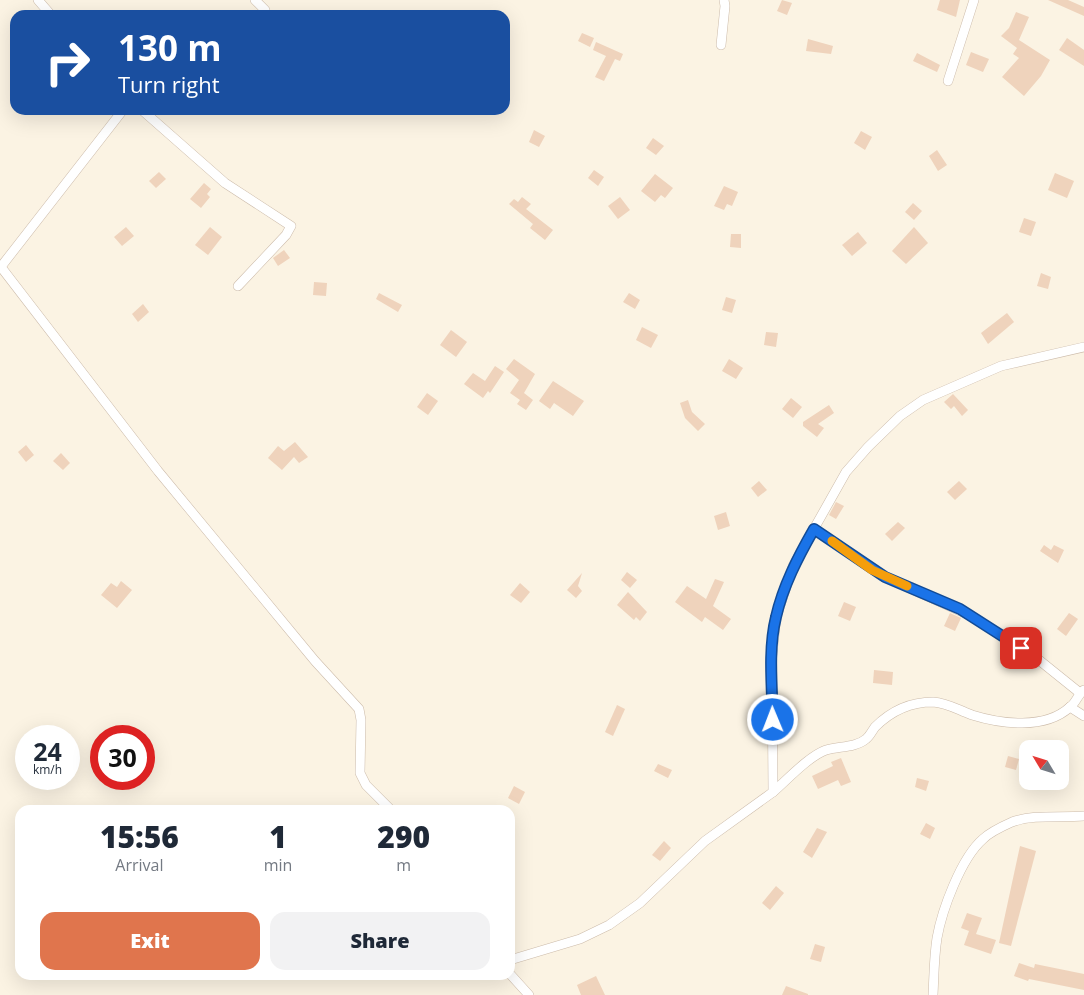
<!DOCTYPE html>
<html lang="en">
<head>
<meta charset="utf-8">
<style>
  body { margin:0; font-family:"Open Sans",sans-serif; background:#f2f2f3; color:#1f2937; height:100vh; display:flex; flex-direction:column; font-size:19px; white-space:nowrap }
  * { box-sizing:border-box; margin:0 }
  p { font-size:16px; color:#747a83 }
  .icon { flex:none; width:28px; height:28px; fill:none; stroke:currentColor; stroke-width:2; stroke-linecap:round; stroke-linejoin:round }
  .map { position:relative; flex:1; overflow:hidden }
  .side { position:absolute; left:15px; top:805px; width:500px; height:175px; display:flex; flex-direction:column; background:#fff; border-radius:15px; box-shadow:0 5px 20px #0002 }
  .side>* { flex:none }
  .guide { position:absolute; left:10px; top:10px; width:500px; height:105px; border-radius:15px; box-shadow:0 5px 20px #0002; background:#1a4fa0; color:#fff; overflow:hidden }
  .needle { width:32px; rotate:308deg }
  .buttons { position:absolute; left:1019px; top:740px; display:grid; gap:10px }
  .buttons a { display:grid; place-items:center; width:50px; height:50px; border-radius:10px; background:#fff; box-shadow:0 5px 20px #0002; font-size:25px }
  .speed { position:absolute; left:15px; top:725px; display:flex; gap:10px; font-size:25px; font-weight:700; text-align:center }
  .speed>* { display:grid; place-content:center; width:65px; height:65px; border-radius:50%; background:#fff; box-shadow:0 5px 20px #0002; line-height:1 }
  .speed small { font-size:12px; font-weight:400 }
  .speed .limit { border:8px solid #d22; background:#fff; color:#111 }
  .pin { position:absolute; display:grid; place-items:center; width:42px; height:42px; color:#fff; margin:-21px; border-radius:10px; box-shadow:0 2px 8px #0006 }
  .me { position:absolute; width:55px; margin:-28px; rotate:359deg; stroke-linejoin:round; filter:drop-shadow(0 0 4px #0008) }
  .turn { display:flex; align-items:center; gap:18px; height:105px; padding:0 25px; font-size:22px }
  .turn .icon { width:65px; height:65px; stroke-width:2.5 }
  .turn b { display:block; font-size:35px; line-height:42px }
  .eta { display:flex; justify-content:space-evenly; align-items:center; height:85px; text-align:center }
  .eta b { font-size:30px; font-weight:800; line-height:35px }
  .primary-button { display:flex; gap:10px; margin-top:auto; padding:10px 25px }
  .primary-button a { flex:1; height:58px; border-radius:15px; background:#e0754d; color:#fff; font-size:20px; font-weight:800; line-height:58px; text-align:center }
  .primary-button a+a { background:#f2f2f3; color:#1f2937 }
  .map>svg:first-child { display:block }
  .building { fill:#efd3bc }
  .lines { fill:none; stroke-linecap:round; stroke-linejoin:round }
  .street-casing { stroke:#cba; stroke-width:10 }
  .street { stroke:#fff; stroke-width:9 }
  .route-casing { stroke:#114b97; stroke-width:12 }
  .route { stroke:#1a73e8; stroke-width:9 }
  .slow { stroke:#f59e0b; stroke-width:9 }
</style>
</head>
<body>
<div class="map">
<svg width="1084" height="995" viewBox="0 0 1084 995">
  <rect width="100%" height="100%" fill="#fbf3e3"/>
  <g class="building">
    <polygon points="782,0 792,3 787,15 777,11"/>
    <polygon points="940,0 960,0 956,17 937,10"/>
    <polygon points="1048,0 1068,0 1084,7 1084,16"/>
    <polygon points="1016,12 1029,17 1019,40 1050,60 1041,76 1024,96 1002,77 1019,58 1013,54 1017,48 1001,36 1009,28"/>
    <polygon points="582,33 594,38 590,47 578,41"/>
    <polygon points="1067,38 1084,50 1084,66 1059,50"/>
    <polygon points="808,39 833,46 831,54 806,51"/>
    <polygon points="596,42 623,54 620,61 615,59 604,81 595,77 606,56 593,50"/>
    <polygon points="971,52 989,59 983,72 966,65"/>
    <polygon points="917,53 940,65 937,72 913,61"/>
    <polygon points="534,130 545,136 539,147 529,142"/>
    <polygon points="861,131 872,137 865,150 854,143"/>
    <polygon points="653,138 664,146 656,155 646,148"/>
    <polygon points="937,150 947,165 938,171 929,156"/>
    <polygon points="594,170 604,177 598,186 588,178"/>
    <polygon points="159,172 166,179 156,188 149,181"/>
    <polygon points="1055,173 1074,181 1067,198 1048,190"/>
    <polygon points="655,174 673,188 665,198 661,195 655,202 641,191"/>
    <polygon points="204,183 211,189 207,194 210,197 201,208 190,199"/>
    <polygon points="724,186 738,192 732,206 727,204 724,210 714,206"/>
    <polygon points="522,197 531,204 526,209 553,230 545,240 530,228 533,224 509,204 514,199 518,202"/>
    <polygon points="620,197 630,210 618,219 608,206"/>
    <polygon points="913,203 922,211 914,220 905,212"/>
    <polygon points="1024,218 1036,222 1031,236 1019,232"/>
    <polygon points="126,227 134,236 122,246 114,237"/>
    <polygon points="210,227 222,237 208,255 195,245"/>
    <polygon points="914,227 928,243 906,264 892,251"/>
    <polygon points="858,232 867,243 852,256 842,245"/>
    <polygon points="731,234 741,234 741,248 730,247"/>
    <polygon points="284,250 290,258 278,266 273,258"/>
    <polygon points="1041,273 1051,277 1048,289 1037,286"/>
    <polygon points="314,282 327,283 326,296 313,295"/>
    <polygon points="379,293 402,305 398,312 376,299"/>
    <polygon points="629,293 640,300 635,309 623,302"/>
    <polygon points="726,297 736,300 732,313 722,310"/>
    <polygon points="143,304 149,312 138,322 132,314"/>
    <polygon points="1007,313 1014,322 988,344 981,333"/>
    <polygon points="642,327 658,335 651,348 636,340"/>
    <polygon points="451,330 467,342 456,357 440,345"/>
    <polygon points="766,332 778,333 776,347 764,345"/>
    <polygon points="514,359 535,374 524,393 533,400 526,410 517,404 520,400 510,393 519,380 506,369"/>
    <polygon points="729,359 743,368 736,379 722,371"/>
    <polygon points="495,366 504,372 490,393 488,391 483,398 464,384 473,373 485,381"/>
    <polygon points="553,381 584,401 573,416 554,403 550,409 539,401"/>
    <polygon points="427,393 438,401 428,415 417,407"/>
    <polygon points="953,394 968,410 962,416 954,406 951,409 944,402"/>
    <polygon points="791,398 802,407 793,418 782,409"/>
    <polygon points="688,400 692,412 705,424 698,431 685,418 680,403"/>
    <polygon points="829,405 834,413 818,424 824,428 817,437 803,426 803,422"/>
    <polygon points="295,442 308,457 299,463 294,457 282,470 268,458 278,446 284,451"/>
    <polygon points="26,445 34,455 26,462 18,452"/>
    <polygon points="61,453 70,463 63,470 53,461"/>
    <polygon points="759,481 767,490 758,497 751,488"/>
    <polygon points="959,481 967,489 955,500 947,492"/>
    <polygon points="836,502 844,506 836,519 829,515"/>
    <polygon points="726,512 730,526 718,530 714,516"/>
    <polygon points="898,522 905,528 892,541 885,534"/>
    <polygon points="1044,545 1051,550 1054,545 1064,550 1058,563 1040,551"/>
    <polygon points="627,572 637,580 630,588 621,580"/>
    <polygon points="582,573 578,586 582,591 576,598 567,590"/>
    <polygon points="715,579 724,582 713,606 731,619 723,630 705,617 702,622 675,602 687,586 706,599"/>
    <polygon points="121,581 132,590 117,608 101,595 111,583 117,587"/>
    <polygon points="520,583 530,592 521,603 510,595"/>
    <polygon points="628,592 647,612 640,621 636,617 634,620 617,605"/>
    <polygon points="844,602 856,607 850,621 838,616"/>
    <polygon points="950,613 961,618 955,631 944,626"/>
    <polygon points="1069,613 1078,619 1066,636 1057,629"/>
    <polygon points="874,670 893,672 892,685 873,683"/>
    <polygon points="617,705 625,709 613,736 605,732"/>
    <polygon points="1008,756 1019,759 1016,770 1005,767"/>
    <polygon points="841,758 851,782 841,786 838,780 818,789 812,776 833,766 831,762"/>
    <polygon points="658,764 672,770 668,778 654,771"/>
    <polygon points="917,778 929,781 926,791 915,787"/>
    <polygon points="514,786 525,792 519,804 508,798"/>
    <polygon points="926,823 935,828 930,839 920,834"/>
    <polygon points="817,828 827,832 812,858 803,852"/>
    <polygon points="664,841 671,848 660,861 652,855"/>
    <polygon points="1020,846 1036,851 1011,946 999,943"/>
    <polygon points="776,886 784,893 770,910 762,903"/>
    <polygon points="967,913 982,918 976,934 996,940 991,954 964,945 969,931 961,928"/>
    <polygon points="815,944 825,947 821,962 810,959"/>
    <polygon points="1019,963 1034,968 1035,964 1084,974 1084,990 1029,979 1028,981 1014,976"/>
    <polygon points="596,976 605,995 581,995 577,985"/>
    <polygon points="786,986 808,994 808,995 782,995"/>
  </g>
  <g class="lines">
    <defs>
      <g id="street">
        <polyline points="38,0 51,15"/>
        <polyline points="255,0 265,10 263,15"/>
        <polyline points="721,45 725,6 724,0"/>
        <polyline points="948,81 974,0"/>
        <polyline points="142,110 225,183 291,226 286,235 238,286"/>
        <polyline points="1,267 158,471 315,661 359,709 361,720 360,773 366,785 391,810"/>
        <polyline points="0,268 123,110"/>
        <polyline points="814,529 885,577 969,615 1034,656 1080,693"/>
        <polyline points="1070,707 1084,716"/>
        <path d="M 773,792 C 787,780 809,756 826,750 C 839,746 855,748 866,739 C 870,736 872,731 875,727 C 891,711 910,702 933,702 C 948,703 958,710 972,715 C 1001,724 1045,730 1070,707 C 1076,703 1078,694 1084,690"/>
        <polyline points="510,960 580,939 609,925 640,903 705,841 773,792 772,656 776,618 793,566 846,472 868,447 900,416 923,400 1001,366 1084,347"/>
        <polyline points="510,974 529,995"/>
        <path d="M 933,995 C 934,976 934,957 937,938 C 942,910 961,858 983,839 C 990,832 1003,826 1012,822 C 1034,814 1061,818 1084,816"/>
      </g>
    </defs>
    <use href="#street" class="street-casing"/>
    <use href="#street" class="street"/>
  </g>
  <g class="lines">
    <defs>
      <path id="route" d="M 773,720 C 772,687 768,649 776,617 C 783,586 798,557 814,529 L 885,577 L 960,609 L 1021,648"/>
    </defs>
    <use href="#route" class="route-casing"/>
    <use href="#route" class="route"/>
    <polyline class="slow" points="832,541 872,570 907,586"/>
  </g>
</svg>
<div class="buttons">
<a><svg class="needle" viewBox="-14 -14 28 28"><path d="M0-13l5 13h-10z" fill="#e53935"/><path d="M0 13l5-13h-10z" fill="#747a83"/></svg></a>
</div>
<div class="speed"><div>24<small>km/h</small></div><div class="limit">30</div></div>
<div class="pin" style="left:1021px;top:648px;background:#d93025"><svg class="icon" aria-label="arrive" viewBox="0 0 24 24"><path d="M6 21V4h12l-3 4 3 4H6"/></svg></div>
<svg class="me" style="left:773px;top:720px" viewBox="-20 -20 40 40"><circle r="17" fill="#1a73e8" stroke="#fff" stroke-width="3"/><path d="M0-11L8 9 0 5-8 9z" fill="#fff"/></svg>
<div class="guide">
<div class="turn"><svg class="icon" aria-label="right" viewBox="0 0 24 24"><path d="M7 20v-9h11M14 6l5 5-5 5"/></svg><div><b>130 m</b>Turn right</div></div>
</div>
<section class="side">
<div class="eta">
<div><b>15:56</b><p>Arrival</p></div>
<div><b>1</b><p>min</p></div>
<div><b>290</b><p>m</p></div>
</div>
<div class="primary-button"><a>Exit</a><a>Share</a></div>
</section>
</div>
</body>
</html>
